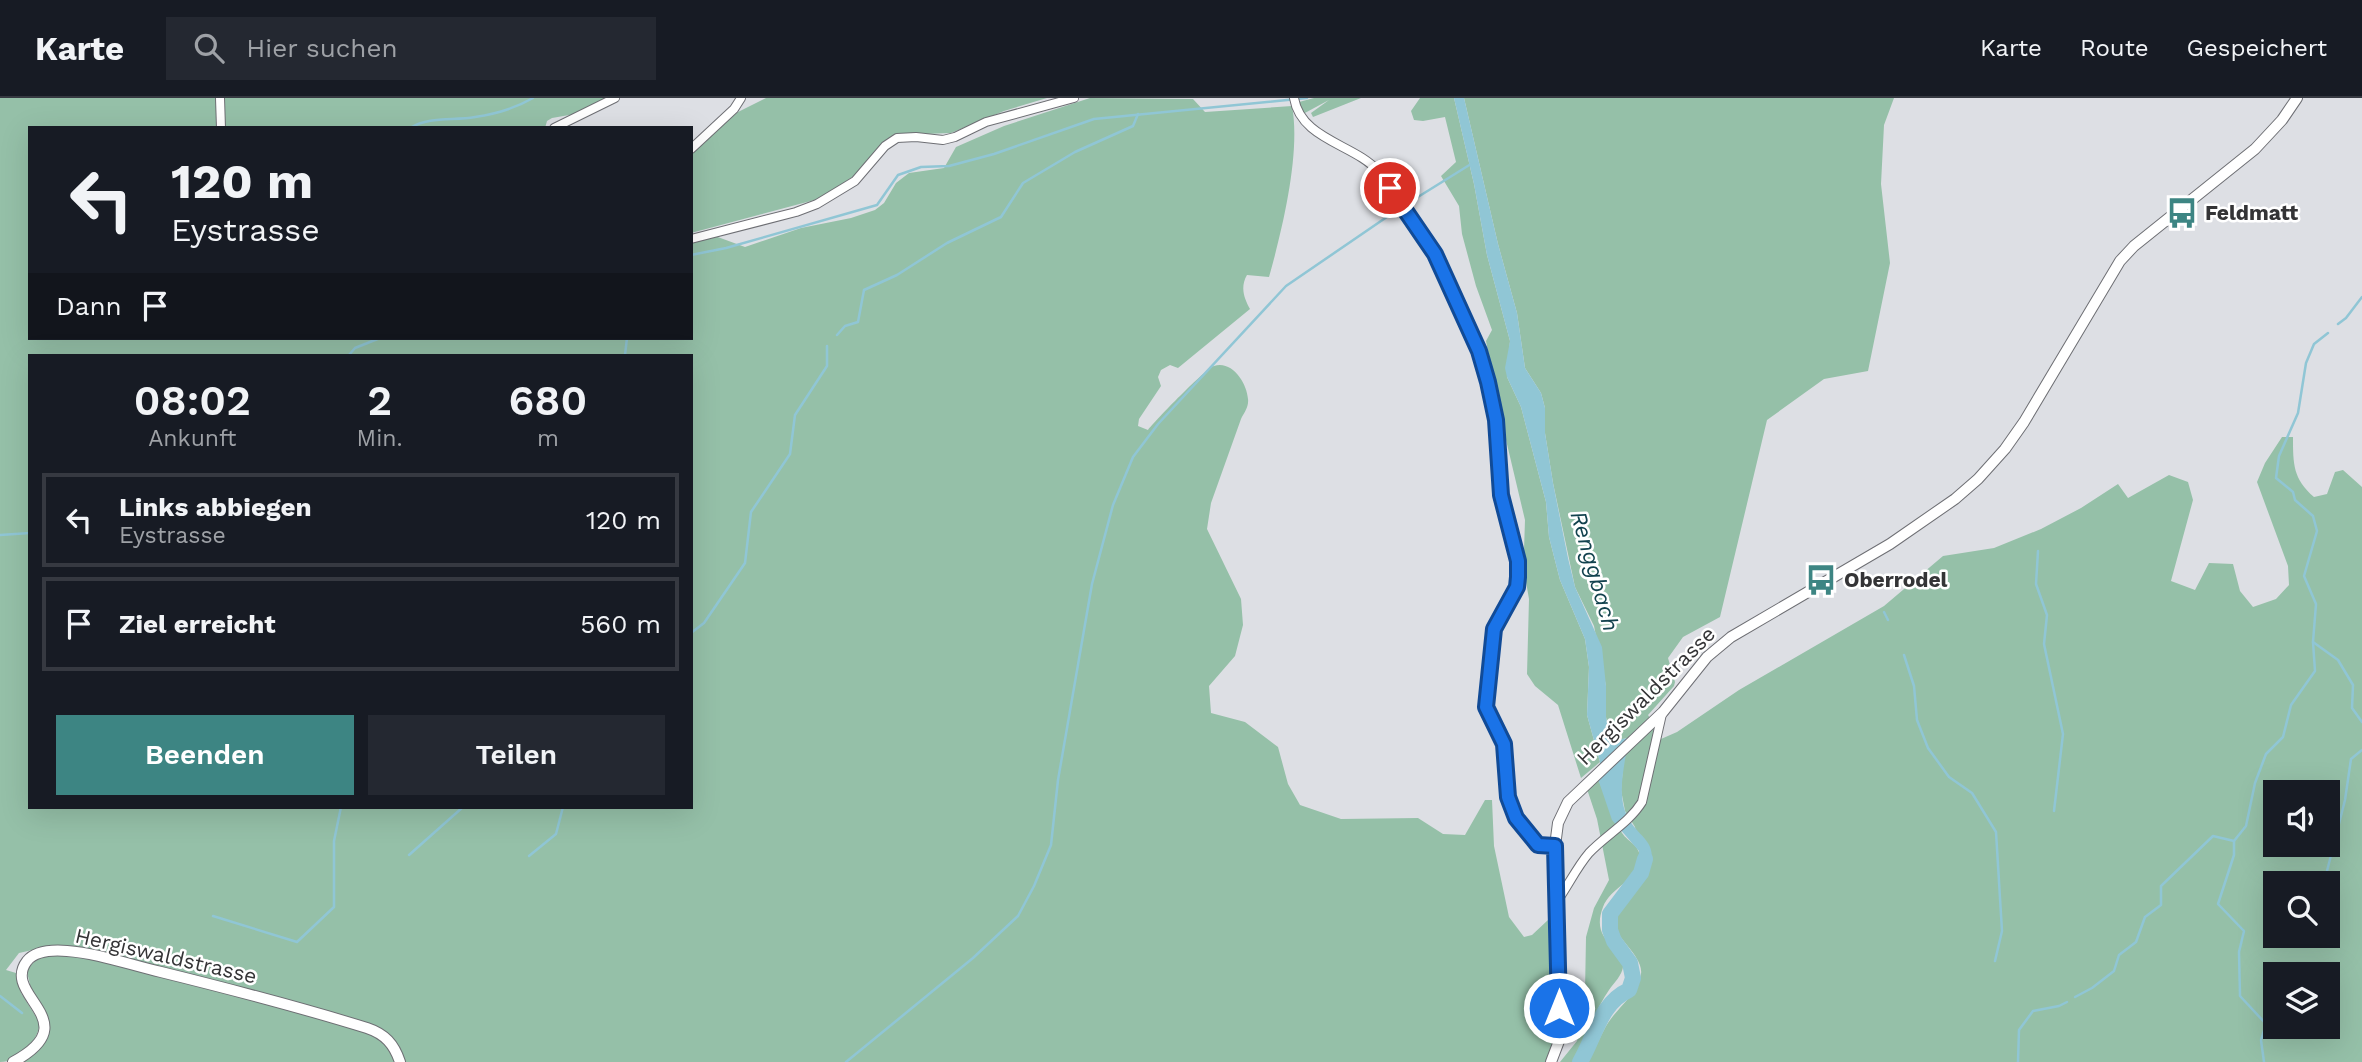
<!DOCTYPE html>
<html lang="de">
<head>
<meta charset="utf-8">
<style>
  body { margin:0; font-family:"Work Sans",sans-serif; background:#242831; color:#f1f3f6; height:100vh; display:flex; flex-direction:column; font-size:26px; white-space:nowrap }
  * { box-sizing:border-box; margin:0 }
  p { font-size:23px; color:#9ea1a6 }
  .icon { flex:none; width:38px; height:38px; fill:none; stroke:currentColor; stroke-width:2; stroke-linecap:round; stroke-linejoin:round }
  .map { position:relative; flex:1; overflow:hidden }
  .panel { position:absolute; left:28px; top:256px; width:665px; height:455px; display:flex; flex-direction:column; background:#171b24; border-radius:0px; box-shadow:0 7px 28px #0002 }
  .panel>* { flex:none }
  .banner { position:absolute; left:28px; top:28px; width:665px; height:214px; border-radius:0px; box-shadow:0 7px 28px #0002; background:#171b24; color:#f1f3f6; overflow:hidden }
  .buttons { position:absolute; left:2263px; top:682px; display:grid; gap:14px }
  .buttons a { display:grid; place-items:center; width:77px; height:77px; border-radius:0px; background:#171b24; box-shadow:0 7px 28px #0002; font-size:35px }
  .pin { position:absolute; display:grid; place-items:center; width:60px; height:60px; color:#fff; margin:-30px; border:4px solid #fff; border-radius:50%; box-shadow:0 2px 7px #0007 }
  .me { position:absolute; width:77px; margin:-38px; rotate:0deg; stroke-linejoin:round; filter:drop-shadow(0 0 5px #0008) }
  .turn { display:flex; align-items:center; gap:24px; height:147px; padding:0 28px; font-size:32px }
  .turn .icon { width:91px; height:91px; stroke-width:2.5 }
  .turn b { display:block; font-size:49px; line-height:60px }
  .then { display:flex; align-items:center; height:66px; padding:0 28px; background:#0003; gap:14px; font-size:26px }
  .eta { display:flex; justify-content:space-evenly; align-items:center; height:119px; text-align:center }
  .eta b { font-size:42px; font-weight:600; line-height:49px }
  .action { display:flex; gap:14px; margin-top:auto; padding:14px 28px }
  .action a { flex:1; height:80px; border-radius:0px; background:#3d8583; color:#fff; font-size:28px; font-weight:600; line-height:80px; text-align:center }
  .action a+a { background:#242831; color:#f1f3f6 }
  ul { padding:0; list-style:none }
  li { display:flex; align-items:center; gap:21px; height:94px; margin:0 14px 10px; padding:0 14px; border:4px solid #363941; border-radius:0px }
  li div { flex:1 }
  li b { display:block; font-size:26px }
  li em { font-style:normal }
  header { display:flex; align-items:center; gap:42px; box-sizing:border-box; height:98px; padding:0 35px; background:#171b24; border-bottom:2px solid #363941 }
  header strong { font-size:33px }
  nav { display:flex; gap:38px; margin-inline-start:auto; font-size:24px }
  .search { width:490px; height:63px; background:#242831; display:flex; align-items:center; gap:18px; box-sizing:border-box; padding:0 24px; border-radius:0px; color:#9ea1a6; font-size:26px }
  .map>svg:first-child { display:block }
  .green { fill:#95c0a8; fill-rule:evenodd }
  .water { fill:#90c6d5 }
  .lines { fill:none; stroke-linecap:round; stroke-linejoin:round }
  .stream { stroke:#90c6d5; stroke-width:2.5 }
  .river { stroke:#90c6d5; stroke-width:16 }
  .street-casing { stroke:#6e6f74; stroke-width:10 }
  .secondary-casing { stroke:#6e6f74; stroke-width:12 }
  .street { stroke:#fff; stroke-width:8 }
  .secondary { stroke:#fff; stroke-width:10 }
  .route-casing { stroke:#114b97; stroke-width:18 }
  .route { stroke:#1a73e8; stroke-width:12 }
  .labels { text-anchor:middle; stroke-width:5; stroke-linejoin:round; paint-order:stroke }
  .poi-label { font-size:21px; font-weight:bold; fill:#343436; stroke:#fff; text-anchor:start }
  .street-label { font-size:21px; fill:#343436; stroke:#fff }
  .water-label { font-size:23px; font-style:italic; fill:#12424e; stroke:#fff }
</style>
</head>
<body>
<header>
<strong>Karte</strong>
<div class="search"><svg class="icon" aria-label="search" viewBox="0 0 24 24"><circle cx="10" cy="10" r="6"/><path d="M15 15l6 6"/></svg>Hier suchen</div>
<nav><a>Karte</a><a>Route</a><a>Gespeichert</a></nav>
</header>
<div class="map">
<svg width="2362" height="964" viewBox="0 0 2362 964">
  <rect width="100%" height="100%" fill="#dddfe4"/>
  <g class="green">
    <path d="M 0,0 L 217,0 L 218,30 L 30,30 L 30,240 L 691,240 L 691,144 L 715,138 L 745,149 L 801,130 L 851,120 L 875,112 L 884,105 L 896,85 L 909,75 L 944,70 L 956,49 L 1004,28 L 1090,0 L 1193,1 L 1205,14 L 1292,8 C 1301,55 1282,133 1269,179 L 1247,177 C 1240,189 1244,200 1250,211 L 1178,270 L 1170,267 L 1161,272 L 1158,279 L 1161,288 L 1139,321 L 1138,328 L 1148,332 C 1155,323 1206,270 1214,268 C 1232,262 1247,285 1248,301 C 1249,309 1244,315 1241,321 L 1211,405 L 1207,431 L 1241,501 L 1243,527 L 1235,558 L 1209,588 L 1211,615 L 1245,624 L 1278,649 L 1288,686 L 1300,707 L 1341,721 L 1418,720 L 1443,736 L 1465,737 L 1485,702 L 1492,702 L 1494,748 L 1509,819 L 1524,839 L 1532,837 L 1548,822 L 1552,826 C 1552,860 1560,936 1547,964 L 403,964 L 393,940 L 383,932 L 179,875 L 37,851 L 19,855 L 6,872 L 16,875 L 21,895 L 40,925 C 37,944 21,964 0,964 ZM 30,257 L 691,257 L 691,709 L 30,709 Z"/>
    <polygon points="223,0 610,0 575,16 552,20 547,23 545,30 225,30"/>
    <polygon points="766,0 1047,0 1004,13 951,35 899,37 888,41 861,73 822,100 691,135 691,53 738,14"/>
    <polygon points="1314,0 1361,0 1313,19 1311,15 1329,2 1303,16 1299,4"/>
    <polygon points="1420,0 1454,0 1474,86 1487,157 1510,243 1507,279 1521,309 1546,404 1549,439 1560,482 1585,541 1589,569 1587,617 1600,664 1581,680 1558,607 1535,588 1527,576 1529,501 1522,461 1524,452 1525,422 1502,325 1486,243 1492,232 1476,188 1462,136 1459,108 1441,78 1456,64 1445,19 1423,23 1414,22 1411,13"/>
    <polygon points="1464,0 1894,0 1884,27 1881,86 1890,165 1868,273 1824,281 1767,322 1720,519 1683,539 1668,560 1675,584 1674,588 1648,617 1650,620 1628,640 1617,642 1608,630 1606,619 1606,588 1594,528 1575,489 1553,385 1545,335 1545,310 1541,295 1525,270 1517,215 1498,146"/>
    <path d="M 2282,339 L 2293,339 C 2293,366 2293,381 2314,399 L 2327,396 L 2335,374 L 2343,372 L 2362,389 L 2362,964 L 1588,964 C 1594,953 1599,941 1605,930 C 1614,912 1637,898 1641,876 C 1644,855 1604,834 1615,814 C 1622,803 1636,792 1645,782 L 1635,729 L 1625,713 L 1621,692 L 1624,658 L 1656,627 L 1654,635 L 1661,641 L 1677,634 L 1739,592 L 1884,508 L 1943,458 L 1994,450 L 2041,431 L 2081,410 L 2118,386 L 2128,400 L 2169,377 L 2188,384 L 2193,402 L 2171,483 L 2195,492 L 2209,465 L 2233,466 L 2240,493 L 2253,509 L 2276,501 L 2289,487 L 2288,468 L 2257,384 L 2265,365 ZM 2275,695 L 2328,695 L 2328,747 L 2275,747 ZM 2275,786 L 2328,786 L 2328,838 L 2275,838 ZM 2275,877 L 2328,877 L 2328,929 L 2275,929 Z"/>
    <path d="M 1598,681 C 1606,698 1612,719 1622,735 C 1628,744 1640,747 1640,760 C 1641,781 1610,789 1603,809 C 1589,846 1626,847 1623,869 C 1622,877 1614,885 1609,892 C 1594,914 1586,939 1575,964 L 1560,964 L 1577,943 L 1588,909 L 1585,894 L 1586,839 L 1594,810 L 1609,782 L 1597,721 L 1587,691 Z"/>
    <path d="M 58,857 L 78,858 L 342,925 L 384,941 L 397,964 L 20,964 L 44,944 L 27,874 C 34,860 43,858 58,857 Z"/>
  </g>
  <path class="water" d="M 1454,0 L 1464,0 L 1498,146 L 1517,215 L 1525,270 L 1541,295 L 1545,310 L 1545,335 L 1553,385 L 1568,460 L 1575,489 L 1602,549 L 1606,588 L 1606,619 L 1608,630 L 1617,642 L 1628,640 C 1626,664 1618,686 1624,710 C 1633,742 1666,739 1645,782 L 1633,778 L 1639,768 L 1639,753 L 1612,722 L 1598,681 L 1600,664 L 1587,617 L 1589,569 L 1585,541 L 1560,482 L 1549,439 L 1546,404 L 1521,309 L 1507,279 L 1505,270 L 1510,243 L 1487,157 L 1474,86 Z"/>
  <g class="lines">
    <g class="stream">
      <path d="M 410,30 C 430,18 453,23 475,19 C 495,16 516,10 533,0"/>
      <polyline points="1405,107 1471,66"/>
      <polyline points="691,157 726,150 877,107 898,77 921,69 949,68 994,56 1094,21 1307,0"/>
      <polyline points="2338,226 2346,220 2362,199"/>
      <polyline points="837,237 845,228 858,224 864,192 897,177 947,145 1001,119 1023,85 1075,54 1133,28 1138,16"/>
      <polyline points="349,257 355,250 380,240"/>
      <polyline points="625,257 627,240"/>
      <polyline points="0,437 30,435"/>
      <polyline points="2038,453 2036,486 2047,517 2044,546 2063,636 2054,713"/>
      <polyline points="1884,514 1888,522"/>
      <polyline points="691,535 704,525 745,465 751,414 790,356 795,317 827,268 827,248"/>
      <polyline points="2313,544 2338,562 2353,587 2352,610 2362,624"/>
      <polyline points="1904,557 1914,588 1917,622 1928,650 1949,679 1972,695 1996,734 2002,833 1995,863"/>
      <polyline points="409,757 463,709"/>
      <polyline points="529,758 556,736 563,709"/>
      <polyline points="2326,777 2345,702 2351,661 2362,652"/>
      <polyline points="213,818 297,844 334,809 334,743 341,709"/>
      <polyline points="0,898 22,915"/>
      <polyline points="2075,899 2092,890 2114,873 2119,857 2136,844 2145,819 2161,807 2161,788 2213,738 2234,743"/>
      <polyline points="846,964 973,860 1018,818 1034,788 1051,747 1058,682 1092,486 1113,407 1133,359 1158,326 1286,188 1400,110"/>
      <polyline points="2018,964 2019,932 2033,913 2059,908 2067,904"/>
      <polyline points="2264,964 2261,942 2266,926 2240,898 2239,854 2244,833 2218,806 2234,757 2234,743 2246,728 2255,685 2266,656 2283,639 2291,607 2315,573 2313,544 2316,506 2304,478 2317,433 2313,418 2295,402 2293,394 2276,380 2279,358 2298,315 2306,265 2314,246 2328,235"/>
    </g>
    <path class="river" d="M 1580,964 C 1595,939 1600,905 1629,892 L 1633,880 L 1630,865 L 1614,843 L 1610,832 L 1610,816 L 1641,775 L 1645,761"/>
    <defs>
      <g id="street">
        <polyline points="220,0 221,30"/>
        <path d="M 1294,0 C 1301,42 1355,46 1379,74 L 1435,156 L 1483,266 L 1496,322 L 1499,382 L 1503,412 L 1518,462 L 1516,490 L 1494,531 L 1492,539 L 1486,609 L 1504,646 L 1508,699 L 1516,720 L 1538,747 L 1555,748"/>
        <polyline points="554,30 615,0"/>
        <polyline points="691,51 734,11 741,0"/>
        <polyline points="691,141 796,114 817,106 855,83 885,48 897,40 916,39 943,42 955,39 986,24 1074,0"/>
        <path d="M 1558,802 C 1569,786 1577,769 1589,755 C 1606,737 1629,725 1642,704 L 1662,616"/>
      </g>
      <g id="secondary">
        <path d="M 13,964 C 89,923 0,898 27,863 C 36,852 55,852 67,853 C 98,855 130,867 161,874 C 230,891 299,909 367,930 C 385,936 394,946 400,964"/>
        <polyline points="1551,964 1559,943 1555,748 1558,725 1568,704 1663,614 1707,559 1731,539 1890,446 1955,401 1978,381 2005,351 2024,324 2120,163 2134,148 2255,51 2282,22 2297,0"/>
      </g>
    </defs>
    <use href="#street" class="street-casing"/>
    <use href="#secondary" class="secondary-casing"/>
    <use href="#street" class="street"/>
    <use href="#secondary" class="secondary"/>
  </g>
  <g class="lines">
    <defs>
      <polyline id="route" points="1390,90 1435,156 1479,253 1488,284 1496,322 1501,397 1518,463 1518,479 1517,489 1494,531 1486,609 1504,646 1508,699 1516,720 1538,747 1555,748 1559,910"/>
    </defs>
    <use href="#route" class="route-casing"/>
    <use href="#route" class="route"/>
  </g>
  <defs>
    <symbol id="bus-bare" viewBox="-9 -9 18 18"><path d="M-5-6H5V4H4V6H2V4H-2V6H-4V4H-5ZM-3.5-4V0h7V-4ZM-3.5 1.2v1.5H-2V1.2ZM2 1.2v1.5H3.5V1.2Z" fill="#3d8583" stroke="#fff" stroke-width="2.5" paint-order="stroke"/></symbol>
  </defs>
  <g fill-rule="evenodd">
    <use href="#bus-bare" x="2160" y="93" width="44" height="44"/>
    <use href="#bus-bare" x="1799" y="460" width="44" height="44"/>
  </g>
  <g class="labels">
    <g class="poi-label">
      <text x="2205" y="122">Feldmatt</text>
      <text x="1844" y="489">Oberrodel</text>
    </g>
    <g class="street-label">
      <text transform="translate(1646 598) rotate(-45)" y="7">Hergiswaldstrasse</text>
      <text transform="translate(166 858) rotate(13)" y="7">Hergiswaldstrasse</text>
    </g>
    <g class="water-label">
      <text transform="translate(1595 473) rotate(74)" y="8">Renggbach</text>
    </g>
  </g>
</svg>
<div class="buttons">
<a><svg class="icon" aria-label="sound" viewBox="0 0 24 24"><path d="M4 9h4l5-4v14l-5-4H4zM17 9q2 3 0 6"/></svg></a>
<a><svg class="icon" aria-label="search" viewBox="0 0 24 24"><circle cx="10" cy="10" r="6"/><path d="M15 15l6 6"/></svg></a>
<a><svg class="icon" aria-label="layers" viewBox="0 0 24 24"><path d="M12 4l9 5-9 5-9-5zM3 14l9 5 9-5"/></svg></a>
</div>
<div class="pin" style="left:1390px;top:90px;background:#d93025"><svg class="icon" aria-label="arrive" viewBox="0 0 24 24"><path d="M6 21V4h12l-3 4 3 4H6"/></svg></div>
<svg class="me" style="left:1559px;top:910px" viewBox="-20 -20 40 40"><circle r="17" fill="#1a73e8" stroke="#fff" stroke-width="3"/><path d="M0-11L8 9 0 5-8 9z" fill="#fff"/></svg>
<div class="banner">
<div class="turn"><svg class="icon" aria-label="left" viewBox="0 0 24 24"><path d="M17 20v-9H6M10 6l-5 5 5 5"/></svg><div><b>120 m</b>Eystrasse</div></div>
<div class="then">Dann<svg class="icon" aria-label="arrive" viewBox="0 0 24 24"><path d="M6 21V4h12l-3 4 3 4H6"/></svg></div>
</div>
<section class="panel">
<div class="eta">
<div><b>08:02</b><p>Ankunft</p></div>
<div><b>2</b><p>Min.</p></div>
<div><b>680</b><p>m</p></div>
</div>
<ul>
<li><svg class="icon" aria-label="left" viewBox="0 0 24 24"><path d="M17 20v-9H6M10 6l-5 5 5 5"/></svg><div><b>Links abbiegen</b><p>Eystrasse</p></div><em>120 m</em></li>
<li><svg class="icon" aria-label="arrive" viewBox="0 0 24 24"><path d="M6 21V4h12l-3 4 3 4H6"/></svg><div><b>Ziel erreicht</b></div><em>560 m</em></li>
</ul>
<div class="action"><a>Beenden</a><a>Teilen</a></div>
</section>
</div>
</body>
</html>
